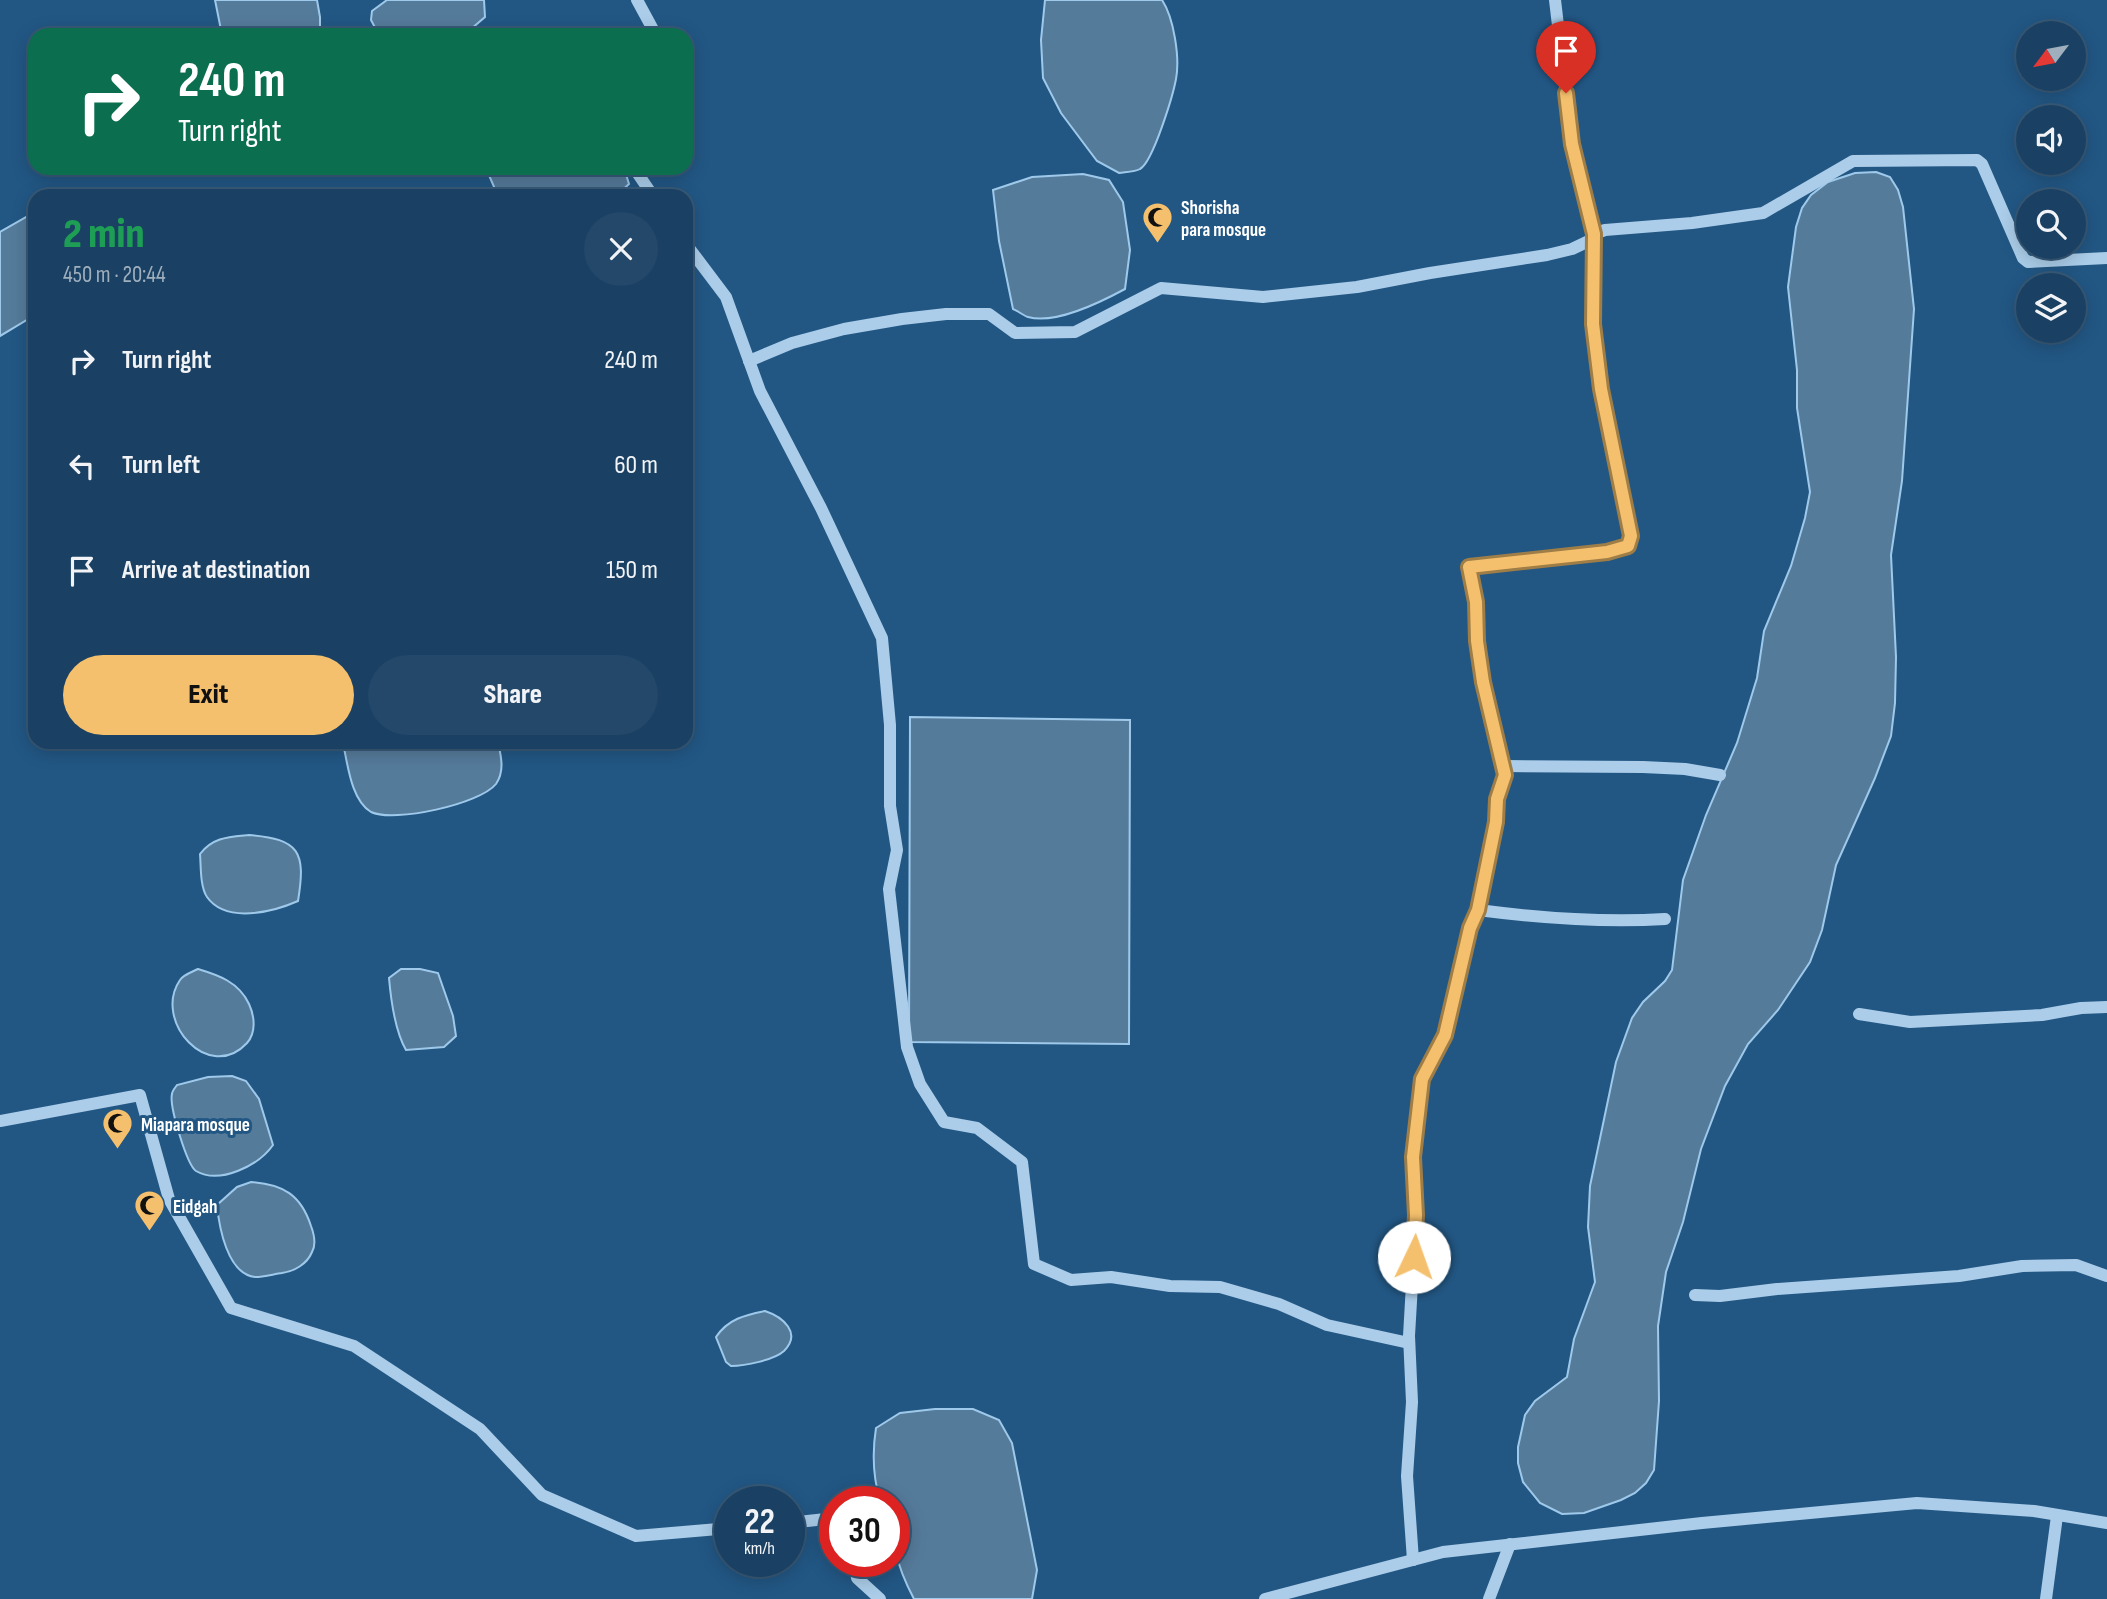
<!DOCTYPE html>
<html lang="en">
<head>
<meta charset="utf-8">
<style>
  body { margin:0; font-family:"Sofia Sans Condensed",sans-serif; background:#234869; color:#f1f3f6; height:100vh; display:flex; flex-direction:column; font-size:26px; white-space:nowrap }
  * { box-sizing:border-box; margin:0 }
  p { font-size:23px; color:#9fafbe }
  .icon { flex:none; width:38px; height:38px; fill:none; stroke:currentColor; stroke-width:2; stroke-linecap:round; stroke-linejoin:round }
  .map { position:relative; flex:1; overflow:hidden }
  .drawer { position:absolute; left:28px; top:189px; width:665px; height:560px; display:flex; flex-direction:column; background:#1a4163; border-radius:21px; box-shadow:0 4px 18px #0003,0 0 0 2px #385a78 }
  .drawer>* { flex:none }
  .top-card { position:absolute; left:28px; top:28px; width:665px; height:147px; border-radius:21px; box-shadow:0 4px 18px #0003,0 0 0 2px #385a78; background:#0b6e4f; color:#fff; overflow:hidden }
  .needle { width:46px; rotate:238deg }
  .buttons { position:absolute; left:2016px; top:21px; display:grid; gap:14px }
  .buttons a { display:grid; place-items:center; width:70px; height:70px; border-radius:50%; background:#1a4163; box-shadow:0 4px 18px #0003,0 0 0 2px #385a78; font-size:35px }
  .speed { position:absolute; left:714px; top:1486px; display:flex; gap:14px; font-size:35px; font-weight:700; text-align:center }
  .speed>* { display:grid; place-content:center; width:91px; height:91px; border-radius:50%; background:#1a4163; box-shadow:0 4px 18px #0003,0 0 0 2px #385a78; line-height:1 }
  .speed small { font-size:18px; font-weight:400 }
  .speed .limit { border:10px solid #d22; background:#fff; color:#111 }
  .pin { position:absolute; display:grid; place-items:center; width:60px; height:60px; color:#fff; margin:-72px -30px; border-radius:50% 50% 50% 0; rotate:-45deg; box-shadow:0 0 7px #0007 }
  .pin .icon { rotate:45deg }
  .me { position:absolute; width:77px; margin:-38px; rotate:3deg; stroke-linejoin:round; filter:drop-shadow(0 0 5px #0008) }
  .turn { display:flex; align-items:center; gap:24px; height:147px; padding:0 35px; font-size:32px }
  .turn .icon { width:91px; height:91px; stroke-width:2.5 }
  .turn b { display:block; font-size:49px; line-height:60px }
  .round { display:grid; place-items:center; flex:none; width:74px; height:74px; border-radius:37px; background:#234869 }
  .head { display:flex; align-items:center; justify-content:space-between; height:119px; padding:0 35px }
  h1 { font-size:42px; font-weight:800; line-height:52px; color:#1e9e55 }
  .action { display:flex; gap:14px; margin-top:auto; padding:14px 35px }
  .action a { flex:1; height:80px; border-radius:42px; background:#f4c06d; color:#111; font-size:28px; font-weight:800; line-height:80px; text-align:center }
  .action a+a { background:#234869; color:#f1f3f6 }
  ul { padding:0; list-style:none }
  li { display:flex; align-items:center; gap:21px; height:105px; padding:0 35px }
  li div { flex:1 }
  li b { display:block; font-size:26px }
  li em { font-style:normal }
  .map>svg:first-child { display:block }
  .water { fill:#557b9b; stroke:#9fc9ea; stroke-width:2 }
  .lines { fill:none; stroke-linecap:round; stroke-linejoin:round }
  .minor { stroke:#abcde9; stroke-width:12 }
  .route-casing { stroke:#9f7d47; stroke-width:18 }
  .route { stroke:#f4c06d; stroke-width:12 }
  .labels { text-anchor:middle; stroke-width:6; stroke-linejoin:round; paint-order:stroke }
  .poi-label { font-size:19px; font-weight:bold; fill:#fff; stroke:#225784; text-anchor:start }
</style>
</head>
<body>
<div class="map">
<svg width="2107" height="1599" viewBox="0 0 2107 1599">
  <rect width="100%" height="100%" fill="#225784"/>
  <g class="water">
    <polygon points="215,0 317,0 320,17 320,34 222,35"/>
    <polygon points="387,0 484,0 485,17 464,35 379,35 371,20 372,11"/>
    <path d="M 1045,0 L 1162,0 C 1174,18 1180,58 1176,79 C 1173,95 1153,162 1140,169 C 1135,172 1125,172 1119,173 L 1097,161 L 1061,113 L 1043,78 L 1041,40 Z"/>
    <polygon points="491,168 624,168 629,184 616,196 498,196 488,173"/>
    <polygon points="1876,172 1890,177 1898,190 1903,207 1914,309 1902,481 1891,555 1896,657 1895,703 1891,736 1875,778 1836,865 1822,930 1810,962 1778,1010 1748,1044 1725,1086 1701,1149 1683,1222 1666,1272 1658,1326 1659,1401 1654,1470 1646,1483 1635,1493 1621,1500 1584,1513 1562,1514 1540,1503 1523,1482 1518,1463 1518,1447 1525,1415 1535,1401 1567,1377 1574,1339 1595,1282 1588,1227 1590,1186 1616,1062 1632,1018 1643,1002 1665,981 1672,970 1683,880 1706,815 1737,743 1757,678 1764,631 1791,566 1805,518 1810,492 1797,408 1797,370 1788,287 1796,227 1802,208 1811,195 1828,182 1855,173"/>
    <path d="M 1083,174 L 1109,180 L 1123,202 L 1130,250 L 1125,289 C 1101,302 1056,325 1028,317 C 1024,316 1018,311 1013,309 L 999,241 L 993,190 L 1032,177 Z"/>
    <polygon points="35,212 35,315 0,336 0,232"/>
    <polygon points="910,717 1130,720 1129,1044 909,1042"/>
    <path d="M 353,742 L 498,742 C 501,756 505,771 496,784 C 480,804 394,823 371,812 C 352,801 348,767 344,748 Z"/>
    <path d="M 249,835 C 300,839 306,852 298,901 C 273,912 226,924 207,897 C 200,887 201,866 200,854 C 213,837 229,837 249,835 Z"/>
    <path d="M 198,969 C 218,975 239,982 249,1004 C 255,1017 256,1033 247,1043 C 209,1084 152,1021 180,980 C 183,975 192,972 198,969 Z"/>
    <path d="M 401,969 L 420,969 L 438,973 L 453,1016 L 456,1036 L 444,1047 L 406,1050 C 395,1031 391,1001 389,978 Z"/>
    <path d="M 232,1076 L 246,1081 L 259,1099 L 273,1145 C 259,1165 220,1185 196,1171 C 187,1165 169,1106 172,1094 C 172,1091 175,1088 177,1085 L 208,1077 Z"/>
    <path d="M 251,1182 C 283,1184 301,1195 311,1226 C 314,1234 316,1245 312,1252 C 307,1264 295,1271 282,1273 C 274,1274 264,1277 255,1277 C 227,1274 219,1226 217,1205 L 237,1187 Z"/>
    <path d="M 765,1311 C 783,1317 802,1333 784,1351 C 774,1360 745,1366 731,1366 L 726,1362 L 716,1337 C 728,1319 745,1315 765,1311 Z"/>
    <path d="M 935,1409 L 973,1409 L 999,1420 L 1012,1443 L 1037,1570 L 1032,1599 L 914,1599 C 893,1559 894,1546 894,1502 L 880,1501 C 873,1477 872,1453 876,1428 L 900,1413 Z"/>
  </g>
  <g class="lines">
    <g class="minor">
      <polyline points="637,0 656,35"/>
      <polyline points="1555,0 1572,144 1594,234"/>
      <polyline points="634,168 653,196"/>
      <polyline points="686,244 726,297 760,391 821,508 882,638 890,725 890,806 897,850 889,889 907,1047 920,1084 944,1122 977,1128 1022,1162 1034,1264 1071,1280 1111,1277 1170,1286 1220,1287 1279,1304 1327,1325 1409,1343"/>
      <polyline points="749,361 792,343 844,329 902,319 946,314 989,314 1015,333 1075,332 1161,288 1263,297 1357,287 1430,273 1547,255 1572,249 1593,239"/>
      <polyline points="1503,766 1643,767 1685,769 1720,775"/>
      <path d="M 1478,910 C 1540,918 1604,923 1665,919"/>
      <polyline points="1859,1014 1910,1022 2042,1015 2081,1008 2107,1007"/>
      <polyline points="0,1121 140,1095 169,1199 231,1308 354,1346 480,1429 542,1495 636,1536 730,1528"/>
      <polyline points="1695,1295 1720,1296 1777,1289 1959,1276 2022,1266 2076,1265 2107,1276"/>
      <polyline points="789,1523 835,1518"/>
      <polyline points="1413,1560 1407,1476 1412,1402 1409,1336 1416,1215 1413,1157 1422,1079 1445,1035 1470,927 1478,910 1496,822 1497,799 1505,775 1483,682 1477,641 1476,602 1469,567 1582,557 1628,546 1631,536 1610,437 1593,324 1594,234 1605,230 1692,223 1763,213 1853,161 1977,160 1982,164 2023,258 2028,262 2107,258"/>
      <polyline points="854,1561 857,1578 880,1599"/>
      <polyline points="1265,1599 1443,1552 1702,1523 1917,1503 2034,1511 2107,1523"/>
      <polyline points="1489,1599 1510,1544"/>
      <polyline points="2046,1599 2057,1516"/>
    </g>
  </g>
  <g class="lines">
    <defs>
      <polyline id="route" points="1414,1257 1416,1215 1413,1157 1422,1079 1445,1035 1470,928 1478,910 1496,822 1497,799 1505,775 1483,682 1477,641 1476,602 1469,567 1607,552 1628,546 1631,536 1601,389 1593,324 1594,234 1572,144 1566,93"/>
    </defs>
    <use href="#route" class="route-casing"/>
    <use href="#route" class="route"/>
  </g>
  <defs>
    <symbol id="mosque-pin" viewBox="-11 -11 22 30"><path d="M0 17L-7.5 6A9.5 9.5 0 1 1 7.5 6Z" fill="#f4c06d" stroke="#225784"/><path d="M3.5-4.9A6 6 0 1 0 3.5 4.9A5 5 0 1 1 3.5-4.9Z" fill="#111"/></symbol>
  </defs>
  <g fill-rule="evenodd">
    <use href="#mosque-pin" x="1140" y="200" width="35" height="47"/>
    <use href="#mosque-pin" x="100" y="1106" width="35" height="47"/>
    <use href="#mosque-pin" x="132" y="1188" width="35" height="47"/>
  </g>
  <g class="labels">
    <g class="poi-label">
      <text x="1181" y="214">Shorisha<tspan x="1181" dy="22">para mosque</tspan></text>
      <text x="141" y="1131">Miapara mosque</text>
      <text x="173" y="1213">Eidgah</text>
    </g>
  </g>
</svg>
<div class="buttons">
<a><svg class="needle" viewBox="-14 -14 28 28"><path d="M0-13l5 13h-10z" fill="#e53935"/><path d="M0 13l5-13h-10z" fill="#9fafbe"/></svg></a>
<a><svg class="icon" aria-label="sound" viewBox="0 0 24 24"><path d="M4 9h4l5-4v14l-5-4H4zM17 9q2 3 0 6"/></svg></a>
<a><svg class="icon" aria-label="search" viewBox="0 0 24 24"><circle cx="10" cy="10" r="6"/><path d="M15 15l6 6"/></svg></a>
<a><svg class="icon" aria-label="layers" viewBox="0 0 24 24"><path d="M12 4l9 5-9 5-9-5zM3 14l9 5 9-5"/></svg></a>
</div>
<div class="speed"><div>22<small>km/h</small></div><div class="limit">30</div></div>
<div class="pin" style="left:1566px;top:93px;background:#d93025"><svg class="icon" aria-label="arrive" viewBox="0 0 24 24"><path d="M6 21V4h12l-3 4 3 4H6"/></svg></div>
<svg class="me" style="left:1414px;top:1257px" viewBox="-20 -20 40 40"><circle r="19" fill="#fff"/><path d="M0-13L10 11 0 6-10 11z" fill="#f4c06d"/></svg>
<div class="top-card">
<div class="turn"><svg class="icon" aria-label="right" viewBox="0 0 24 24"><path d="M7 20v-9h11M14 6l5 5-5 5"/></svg><div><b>240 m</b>Turn right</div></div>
</div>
<section class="drawer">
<div class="head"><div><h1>2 min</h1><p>450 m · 20:44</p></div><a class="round"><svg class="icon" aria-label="close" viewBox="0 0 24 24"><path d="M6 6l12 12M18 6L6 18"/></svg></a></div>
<ul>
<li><svg class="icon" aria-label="right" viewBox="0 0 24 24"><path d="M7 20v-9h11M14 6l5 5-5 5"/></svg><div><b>Turn right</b></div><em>240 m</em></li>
<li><svg class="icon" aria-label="left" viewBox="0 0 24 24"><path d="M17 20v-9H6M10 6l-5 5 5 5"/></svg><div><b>Turn left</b></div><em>60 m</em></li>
<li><svg class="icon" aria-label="arrive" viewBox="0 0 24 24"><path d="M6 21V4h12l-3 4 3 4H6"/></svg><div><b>Arrive at destination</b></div><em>150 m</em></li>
</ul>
<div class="action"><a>Exit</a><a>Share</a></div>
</section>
</div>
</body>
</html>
